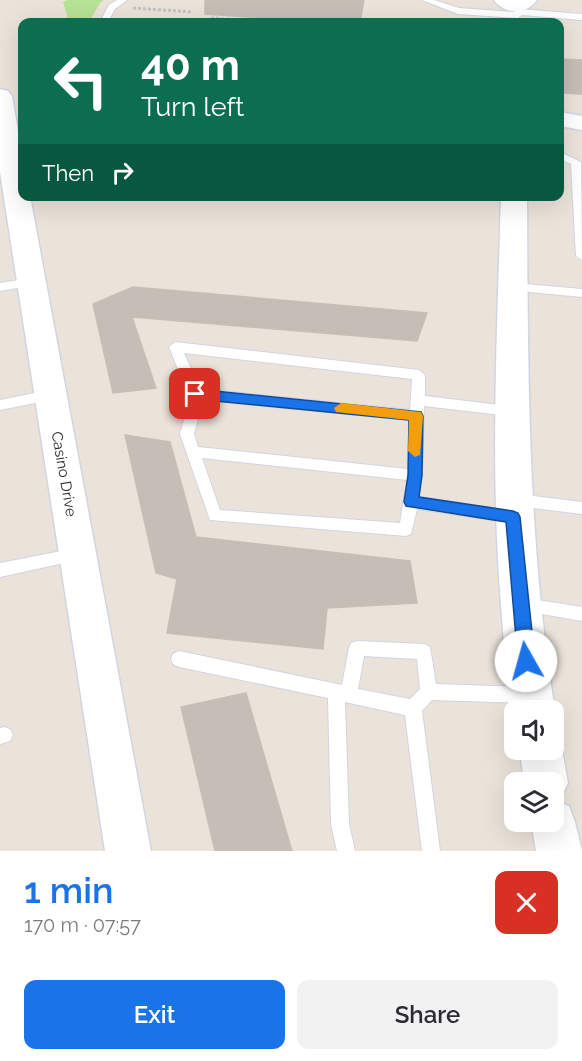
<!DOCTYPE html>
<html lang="en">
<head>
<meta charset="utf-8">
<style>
  body { margin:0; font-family:Raleway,sans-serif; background:#f2f2f3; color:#2b2b33; height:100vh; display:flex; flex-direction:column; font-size:22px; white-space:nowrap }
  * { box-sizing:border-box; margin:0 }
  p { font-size:20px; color:#7c7c81 }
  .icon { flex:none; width:33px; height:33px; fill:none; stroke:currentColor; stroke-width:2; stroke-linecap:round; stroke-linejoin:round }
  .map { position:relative; height:851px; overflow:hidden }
  .drawer { display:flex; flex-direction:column; background:#fff; flex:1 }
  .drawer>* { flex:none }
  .top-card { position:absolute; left:18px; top:18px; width:546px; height:183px; border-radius:12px; box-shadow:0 6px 24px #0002; background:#0b6e4f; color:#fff; overflow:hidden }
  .buttons { position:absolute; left:504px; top:700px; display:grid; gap:12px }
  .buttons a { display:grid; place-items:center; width:60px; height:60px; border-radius:12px; background:#fff; box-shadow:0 6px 24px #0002; font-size:30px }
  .pin { position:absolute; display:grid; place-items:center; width:51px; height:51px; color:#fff; margin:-26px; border-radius:12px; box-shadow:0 3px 9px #0006 }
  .me { position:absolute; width:66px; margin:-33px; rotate:353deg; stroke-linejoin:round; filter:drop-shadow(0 0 4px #0008) }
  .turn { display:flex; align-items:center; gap:21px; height:126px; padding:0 24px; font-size:27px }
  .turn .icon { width:78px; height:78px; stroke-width:2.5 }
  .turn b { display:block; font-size:42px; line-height:51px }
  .then { display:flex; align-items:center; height:57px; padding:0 24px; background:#0003; gap:12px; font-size:22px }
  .round { display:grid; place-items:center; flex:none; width:63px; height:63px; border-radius:12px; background:#f2f2f3 }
  .summary { display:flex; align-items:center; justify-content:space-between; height:102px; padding:0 24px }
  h1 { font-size:36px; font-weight:600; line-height:45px; color:#1a73e8 }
  .action { display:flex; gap:12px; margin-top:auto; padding:12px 24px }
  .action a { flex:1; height:69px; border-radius:12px; background:#1a73e8; color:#fff; font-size:24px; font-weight:600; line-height:69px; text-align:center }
  .action a+a { background:#f2f2f3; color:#2b2b33 }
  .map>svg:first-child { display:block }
  .green { fill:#b6e296 }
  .building { fill:#c4beb6; stroke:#c7bfb4; stroke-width:1.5 }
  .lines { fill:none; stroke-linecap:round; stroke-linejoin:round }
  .lane-casing { stroke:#d0d5e2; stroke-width:2 }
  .secondary-casing { stroke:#d0d5e2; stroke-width:3 }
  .path { stroke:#c3c3c3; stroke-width:3; stroke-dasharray:3 2; stroke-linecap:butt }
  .lane { fill:#fff; fill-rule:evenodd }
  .secondary { fill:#fff; fill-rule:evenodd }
  .route { fill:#1a73e8; stroke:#114b97; stroke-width:1.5 }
  .slow { fill:#f59e0b }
  .labels { text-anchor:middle; stroke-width:4.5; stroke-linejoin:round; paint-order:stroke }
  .street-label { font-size:15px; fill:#292929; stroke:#fff }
</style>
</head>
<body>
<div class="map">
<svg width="582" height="851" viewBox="0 0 582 851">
  <rect width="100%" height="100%" fill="#ebe3da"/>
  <polygon class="green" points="67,0 104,0 100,3 89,22 69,22 63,2"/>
  <g class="building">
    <polygon points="205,0 364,0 360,22 318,22 205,14"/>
    <polygon points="560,59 582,60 582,94 564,93"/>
    <polygon points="133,287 427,313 417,341 132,317 156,388 113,393 93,304"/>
    <polygon points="125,435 170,442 196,537 410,561 417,603 327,608 323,649 167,633 177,579 156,573"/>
    <polygon points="246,693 292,851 215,851 181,707"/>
  </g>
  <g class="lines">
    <defs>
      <g id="lane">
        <polygon points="117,0 127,0 115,9 108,22 100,22 109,5"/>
        <polygon points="422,0 434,0 459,8 514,12 518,9 582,14 582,20 522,15 518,18 458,14"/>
        <polygon points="560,152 581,162 582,260 576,256 571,164 560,159"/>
        <polygon points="31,278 35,279 37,282 35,285 0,291 0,283"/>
        <polygon points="513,283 582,289 582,297 509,290 507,287"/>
        <path d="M 175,342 L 419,370 L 425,375 L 425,396 L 516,407 L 518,411 L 511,416 L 424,406 L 422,475 L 419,497 L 513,511 L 518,513 L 520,517 L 518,521 L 513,523 L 417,509 L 411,534 L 406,536 L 210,520 L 180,434 L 190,399 L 169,347 ZM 184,353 L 412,379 L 410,410 L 200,389 ZM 203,400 L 409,420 L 408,469 L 198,447 L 194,434 ZM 202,458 L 407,480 L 400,523 L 220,510 Z"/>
        <polygon points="50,390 57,395 55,399 0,410 0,400"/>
        <polygon points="517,494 582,502 582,514 517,506 512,504 510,500 512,496"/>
        <polygon points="77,548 82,549 85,554 82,559 0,577 0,563"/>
        <polygon points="525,598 582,607 582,621 519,610 517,605 519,600"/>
        <path d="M 357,641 L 424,644 L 430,647 L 436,684 L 526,687 L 532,689 L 534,695 L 532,701 L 526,703 L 432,700 L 422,711 L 440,851 L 422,851 L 405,715 L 345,702 L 349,824 L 355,851 L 337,851 L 331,824 L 328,698 L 179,667 L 173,664 L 171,659 L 173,654 L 179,651 L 342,685 L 349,648 L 351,643 ZM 364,656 L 417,659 L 420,689 L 410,699 L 358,689 Z"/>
        <polygon points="4,727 10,729 13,735 10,741 0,744 0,728"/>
      </g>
      <g id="secondary">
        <path d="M 494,0 L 537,0 C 527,15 504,15 494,0 Z"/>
        <polygon points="0,89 8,91 12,96 22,154 22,196 30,196 151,851 105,851 0,172"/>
        <polygon points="560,112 582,116 582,130 560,126"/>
        <path d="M 501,196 L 527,196 C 528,370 527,539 555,711 L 554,714 L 554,711 L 514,711 L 514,714 C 505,683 504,638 501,605 C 490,470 497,333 501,196 Z"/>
        <polygon points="554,734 562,750 568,783 561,798 555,801 569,806 575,822 582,851 536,851 531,822 554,822 554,783 524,783 520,750 554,750"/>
      </g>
    </defs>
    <use href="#lane" class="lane-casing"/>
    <use href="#secondary" class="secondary-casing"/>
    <g class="path">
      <polyline points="133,8 193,12"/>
      <polyline points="211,18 268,22"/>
    </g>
    <use href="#lane" class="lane"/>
    <use href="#secondary" class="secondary"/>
  </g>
  <polygon class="route" points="195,389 421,412 423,416 422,475 419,497 513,511 518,513 520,517 535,661 532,666 526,668 521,666 518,661 506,522 406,506 404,502 408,475 409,420 195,399 188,394"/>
  <polygon class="slow" points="341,403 421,412 423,416 420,455 415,457 408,451 409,420 336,412 334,408"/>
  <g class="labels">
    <g class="street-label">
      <text transform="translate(64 474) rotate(80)" y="5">Casino Drive</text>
    </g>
  </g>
</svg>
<div class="buttons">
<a><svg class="icon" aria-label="sound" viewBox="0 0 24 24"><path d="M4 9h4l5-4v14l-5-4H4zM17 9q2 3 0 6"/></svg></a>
<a><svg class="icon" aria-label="layers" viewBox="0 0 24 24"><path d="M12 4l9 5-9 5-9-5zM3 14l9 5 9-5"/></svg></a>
</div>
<div class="pin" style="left:195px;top:394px;background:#d93025"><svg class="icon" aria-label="arrive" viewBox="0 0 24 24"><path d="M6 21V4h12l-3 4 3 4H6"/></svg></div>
<svg class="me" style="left:526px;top:661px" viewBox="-20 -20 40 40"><circle r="19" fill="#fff"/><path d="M0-13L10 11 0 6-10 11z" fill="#1a73e8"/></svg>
<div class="top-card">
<div class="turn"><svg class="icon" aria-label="left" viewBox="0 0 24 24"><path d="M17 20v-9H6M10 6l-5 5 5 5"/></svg><div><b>40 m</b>Turn left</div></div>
<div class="then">Then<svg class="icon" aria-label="right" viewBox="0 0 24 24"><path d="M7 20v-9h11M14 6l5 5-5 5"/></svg></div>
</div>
</div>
<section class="drawer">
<div class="summary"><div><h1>1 min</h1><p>170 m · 07:57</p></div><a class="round" style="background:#d93025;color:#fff"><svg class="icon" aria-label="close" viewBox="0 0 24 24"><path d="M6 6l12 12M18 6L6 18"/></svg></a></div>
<div class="action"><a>Exit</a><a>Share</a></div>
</section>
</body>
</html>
